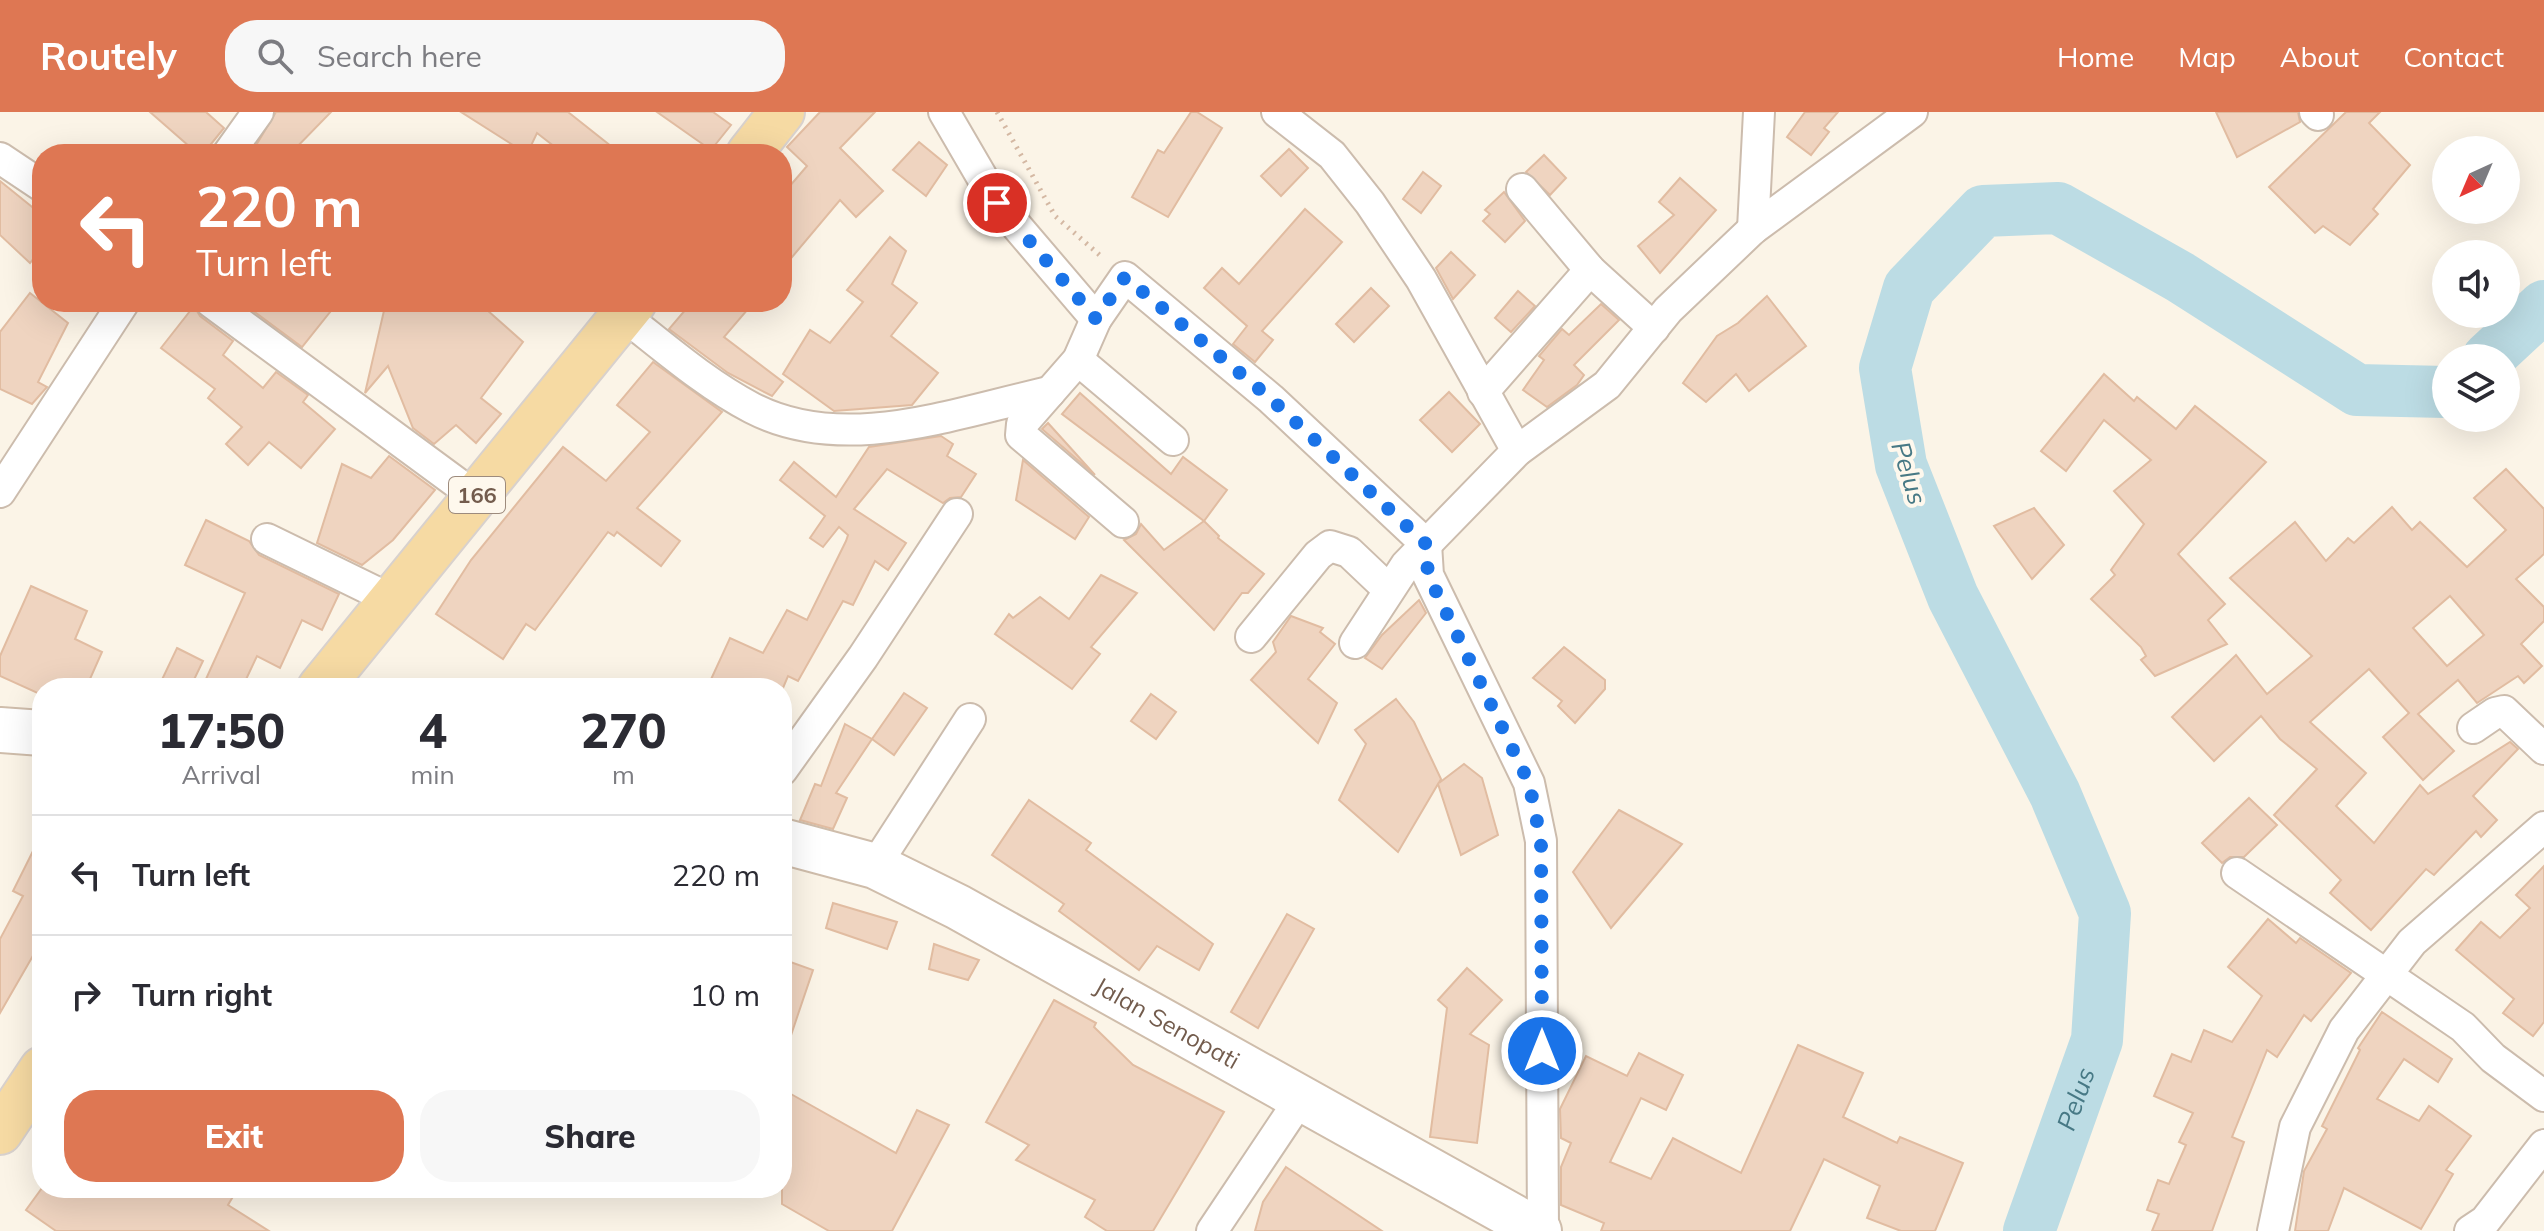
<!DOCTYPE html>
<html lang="en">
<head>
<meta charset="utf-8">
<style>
  body { margin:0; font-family:Mulish,sans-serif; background:#f7f7f7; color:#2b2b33; height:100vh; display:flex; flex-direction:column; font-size:30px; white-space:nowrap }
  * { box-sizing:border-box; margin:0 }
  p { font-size:26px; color:#7c7c81 }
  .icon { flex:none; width:44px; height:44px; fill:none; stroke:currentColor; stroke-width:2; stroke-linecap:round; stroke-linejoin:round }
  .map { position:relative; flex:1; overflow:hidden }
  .details { position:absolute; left:32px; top:566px; width:760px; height:520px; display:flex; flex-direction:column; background:#fff; border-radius:32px; box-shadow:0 8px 32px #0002 }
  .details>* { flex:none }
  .guide { position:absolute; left:32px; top:32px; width:760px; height:168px; border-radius:32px; box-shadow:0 8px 32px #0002; background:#de7753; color:#fff; overflow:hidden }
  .needle { width:52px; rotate:224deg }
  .buttons { position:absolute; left:2432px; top:24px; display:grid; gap:16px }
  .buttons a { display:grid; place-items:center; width:88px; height:88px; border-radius:50%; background:#fff; box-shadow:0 8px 32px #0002; font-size:40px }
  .pin { position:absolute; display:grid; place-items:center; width:68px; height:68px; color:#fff; margin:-34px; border:4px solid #fff; border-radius:50%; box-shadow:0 2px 8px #0007 }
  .me { position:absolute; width:88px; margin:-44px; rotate:0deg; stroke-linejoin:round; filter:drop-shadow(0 0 6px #0008) }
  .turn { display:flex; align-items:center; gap:28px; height:168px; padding:0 32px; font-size:36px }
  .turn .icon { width:104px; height:104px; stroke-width:2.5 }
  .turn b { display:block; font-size:56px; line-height:68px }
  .eta { display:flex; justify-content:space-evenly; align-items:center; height:136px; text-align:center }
  .eta b { font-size:48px; font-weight:800; line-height:56px }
  .cta { display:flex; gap:16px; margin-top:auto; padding:16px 32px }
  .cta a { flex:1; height:92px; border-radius:32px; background:#de7753; color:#fff; font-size:32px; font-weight:800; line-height:92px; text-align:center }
  .cta a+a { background:#f7f7f7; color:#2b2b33 }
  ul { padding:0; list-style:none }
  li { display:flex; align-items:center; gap:24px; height:120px; padding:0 32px; border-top:2px solid #e1e1e2 }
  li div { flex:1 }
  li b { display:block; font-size:30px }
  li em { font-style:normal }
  header { display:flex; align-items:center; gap:48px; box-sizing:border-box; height:112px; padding:0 40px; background:#de7753; color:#fff }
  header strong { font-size:38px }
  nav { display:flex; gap:44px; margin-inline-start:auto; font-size:28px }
  .search { width:560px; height:72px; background:#f7f7f7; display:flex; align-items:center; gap:20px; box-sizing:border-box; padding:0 28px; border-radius:32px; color:#7c7c81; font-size:30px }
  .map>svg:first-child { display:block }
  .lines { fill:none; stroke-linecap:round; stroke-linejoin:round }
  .river { stroke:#bcdce4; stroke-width:52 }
  .building { fill:#efd4c0; stroke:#e1bca1; stroke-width:2; fill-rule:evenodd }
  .minor-casing { stroke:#ccbcad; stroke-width:34 }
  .secondary-casing { stroke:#cfbdab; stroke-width:48 }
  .primary-casing { stroke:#d8d1cd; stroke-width:48 }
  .path { stroke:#d4b8a3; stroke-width:5; stroke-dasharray:2 6; stroke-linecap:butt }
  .minor { stroke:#fff; stroke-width:30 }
  .secondary { stroke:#fff; stroke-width:44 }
  .primary { stroke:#f6daa3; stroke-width:44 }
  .route { stroke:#1a73e8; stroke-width:14; stroke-dasharray:0 25.2 }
  .labels { text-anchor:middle; stroke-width:8; stroke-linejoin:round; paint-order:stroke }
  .shield { fill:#fef8ed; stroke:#9d8b7d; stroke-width:2 }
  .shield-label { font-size:22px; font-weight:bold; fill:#735c4d }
  .street-label { font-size:24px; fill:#735c4d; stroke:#fef8ed }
  .water-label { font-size:26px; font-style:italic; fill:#477985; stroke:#fef8ed }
</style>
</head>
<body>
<header>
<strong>Routely</strong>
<div class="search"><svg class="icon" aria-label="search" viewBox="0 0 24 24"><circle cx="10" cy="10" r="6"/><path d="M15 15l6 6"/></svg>Search here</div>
<nav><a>Home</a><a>Map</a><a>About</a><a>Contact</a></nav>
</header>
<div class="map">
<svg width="2544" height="1119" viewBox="0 0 2544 1119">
  <rect width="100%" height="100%" fill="#fbf4e7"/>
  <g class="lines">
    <g class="river">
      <polyline points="2488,246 2544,194"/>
      <path id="s1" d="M 2029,1119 L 2097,928 L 2105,801 L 2055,682 L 1953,485 L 1901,353 L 1885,256 L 1909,176 L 1983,99 L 2058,96 L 2180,165 L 2357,278 L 2446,280"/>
    </g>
  </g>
  <g class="building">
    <polygon points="150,0 206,0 224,16 203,42 198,42"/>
    <polygon points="276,0 331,0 290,42 259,42 255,35"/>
    <polygon points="461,0 568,0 621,42 564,42 537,21 527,42"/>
    <polygon points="657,0 713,0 731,13 711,38"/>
    <polygon points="820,0 875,0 840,36 883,79 856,105 840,88 782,157 782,83 807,54 787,35"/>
    <polygon points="1191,0 1197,0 1222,16 1168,105 1132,85 1158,38 1164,41"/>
    <polygon points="1805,0 1838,0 1824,16 1829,20 1811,43 1787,25"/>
    <polygon points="2216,0 2298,0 2300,10 2237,45"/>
    <polygon points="2346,0 2380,0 2369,11 2410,53 2373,97 2378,102 2350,133 2323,114 2315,121 2269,75"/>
    <polygon points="919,30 947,53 926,84 893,58"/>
    <polygon points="1289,37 1308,56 1281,84 1261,64"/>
    <polygon points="1544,43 1566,66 1550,83 1526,60"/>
    <polygon points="1423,60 1441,74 1421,101 1403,87"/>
    <polygon points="1680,66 1716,98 1660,161 1638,134 1674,103 1659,90"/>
    <polygon points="0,69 42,103 42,136 30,151 0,123"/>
    <polygon points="1504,80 1525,109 1505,130 1483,109 1490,102 1485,98"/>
    <polygon points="1305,97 1342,130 1262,219 1273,228 1255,250 1233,232 1247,214 1204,176 1222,156 1239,172"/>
    <polygon points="890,125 906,139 892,172 917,191 891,224 938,261 912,293 834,299 783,262 810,218 830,231 863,190 847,178"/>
    <polygon points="1451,140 1475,163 1453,187 1436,156"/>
    <polygon points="1371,176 1389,194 1354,230 1336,212"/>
    <polygon points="1518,179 1535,194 1511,220 1495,206"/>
    <polygon points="30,181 68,211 38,270 47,275 32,292 0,277 0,220"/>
    <polygon points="1767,184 1806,234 1749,279 1736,262 1706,290 1683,271 1717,224 1738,211"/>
    <polygon points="241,190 338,190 302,235"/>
    <polygon points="386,190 478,190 523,230 481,286 501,302 476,331 456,313 434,332 413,316 388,254 365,281"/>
    <polygon points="692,190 754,190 724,225 783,270 772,284 728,261 669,217"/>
    <polygon points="1601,192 1619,208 1574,253 1584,263 1577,273 1547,295 1523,278 1544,248 1539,244 1562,217 1569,223"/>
    <polygon points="194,194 200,204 233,229 223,243 263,276 276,260 308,283 303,290 335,317 301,356 269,330 248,353 226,332 242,315 208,286 215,277 161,236"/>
    <polygon points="653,250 722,300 637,396 680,429 661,454 617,420 614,424 608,420 535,518 526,512 503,547 436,502 471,448 563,335 606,369 650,320 617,293"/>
    <polygon points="2104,262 2134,289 2137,285 2176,317 2195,294 2266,350 2178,442 2225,492 2208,508 2227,532 2155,564 2141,548 2146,544 2141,535 2091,487 2115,463 2111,458 2144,412 2114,379 2151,348 2104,308 2066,359 2041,339"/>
    <polygon points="1449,280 1480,312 1452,340 1420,308"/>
    <polygon points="1080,281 1171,362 1183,345 1227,378 1204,409 1062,302"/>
    <polygon points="1048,311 1095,363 1042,317"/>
    <polygon points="941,324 953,332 947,344 976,362 961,385 950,386 943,391 887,357 854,397 906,431 888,458 875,449 853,493 843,489 798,569 788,564 783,576 707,576 730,526 763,541 787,498 807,508 846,429 848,423 839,415 823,435 810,426 825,404 780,368 794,350 836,385 869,335"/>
    <polygon points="389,344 435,378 393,428 362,453 317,431 342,352 371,366"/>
    <polygon points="1023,348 1089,405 1075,427 1016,388"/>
    <path d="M 2506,357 L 2544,397 L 2544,442 L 2516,467 L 2544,495 L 2544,509 L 2521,532 L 2542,554 L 2524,571 L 2518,564 L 2477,591 L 2458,568 L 2418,602 L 2454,639 L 2423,668 L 2383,625 L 2409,601 L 2369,557 L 2310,610 L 2366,661 L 2336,694 L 2374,731 L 2420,673 L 2428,682 L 2510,630 L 2518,637 L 2473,684 L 2497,708 L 2481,725 L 2476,719 L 2434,763 L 2426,757 L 2371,818 L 2330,781 L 2341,768 L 2274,703 L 2317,657 L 2280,627 L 2261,604 L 2214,649 L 2172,605 L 2236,543 L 2267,582 L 2312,544 L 2230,466 L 2295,410 L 2326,449 L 2348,426 L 2354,431 L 2392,395 L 2412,418 L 2420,410 L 2467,455 L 2506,418 L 2474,386 ZM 2450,484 L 2484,523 L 2447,554 L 2413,516 Z"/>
    <polygon points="2034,396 2064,433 2032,467 1994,414"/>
    <polygon points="206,408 249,429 259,443 339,482 322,518 302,508 280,556 257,544 242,576 226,576 206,567 245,481 185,453"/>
    <polygon points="1204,409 1219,424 1218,426 1264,462 1248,481 1242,481 1214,518 1124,428 1136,422 1141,412 1164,438"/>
    <polygon points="1101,463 1137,481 1091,535 1100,542 1072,577 995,522 1009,502 1013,506 1040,485 1069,507"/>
    <polygon points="31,474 87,499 75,527 102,540 86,576 42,576 42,583 0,564 0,544"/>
    <polygon points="1419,488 1426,501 1382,557 1365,546 1382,523"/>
    <polygon points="1291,504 1323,516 1320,520 1335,532 1308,567 1337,591 1318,631 1251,568 1276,540 1273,530"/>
    <polygon points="1564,535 1605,568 1605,577 1575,611 1558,594 1562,589 1533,566"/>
    <polygon points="177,536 203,549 190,576 158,576"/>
    <polygon points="904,581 927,596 894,643 872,627"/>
    <polygon points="1151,582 1176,600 1156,627 1131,609"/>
    <polygon points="1396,587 1414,610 1441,667 1439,671 1464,652 1482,666 1498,723 1461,743 1438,672 1398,740 1339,688 1366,632 1355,618"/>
    <polygon points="845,612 872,627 836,681 847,686 833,717 800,708 815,672 821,674"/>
    <polygon points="2249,686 2277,713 2244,745 2230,745 2222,751 2202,731"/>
    <polygon points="1029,688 1091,731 1086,738 1213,832 1199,858 1157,834 1139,858 1059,799 1064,792 992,743"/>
    <polygon points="1619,698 1682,732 1611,816 1573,760"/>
    <polygon points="42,721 42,847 34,842 0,901 0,827 23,784 13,779"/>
    <polygon points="2544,754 2544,910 2533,924 2503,901 2514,887 2456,838 2481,810 2500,826 2530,796 2516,783"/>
    <polygon points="833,791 897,810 887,837 826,816"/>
    <polygon points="1287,802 1314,817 1258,916 1231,900"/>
    <polygon points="2268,807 2296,831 2300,826 2351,861 2311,909 2304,903 2277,945 2267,938 2232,1025 2244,1030 2212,1119 2152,1119 2159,1102 2147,1098 2158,1068 2169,1072 2186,1033 2179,1030 2193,1001 2154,984 2172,942 2191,950 2204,918 2232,930 2262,884 2228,855"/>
    <polygon points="934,832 979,848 968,868 929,857"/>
    <polygon points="782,847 813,858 786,938 782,937"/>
    <polygon points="1467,856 1502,888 1470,922 1489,933 1477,1031 1430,1025 1447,896 1438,888"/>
    <polygon points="1054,888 1096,911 1094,915 1133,953 1224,1000 1153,1119 1107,1119 1085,1105 1095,1088 1016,1048 1029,1033 986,1010"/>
    <polygon points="2382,900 2452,947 2438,970 2404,947 2377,987 2419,1009 2429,994 2471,1024 2446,1058 2453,1062 2421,1117 2344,1076 2328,1119 2295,1119 2304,1059 2327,1017 2322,1014 2360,938 2358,936"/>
    <polygon points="1798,933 1863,961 1843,1005 1897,1031 1900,1025 1963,1051 1935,1119 1901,1119 1867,1106 1880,1074 1824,1047 1790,1119 1601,1119 1604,1111 1561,1093 1561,1055 1571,1031 1561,1026 1560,997 1586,944 1627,964 1639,941 1683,963 1666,998 1641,986 1610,1050 1651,1067 1673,1026 1741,1061"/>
    <polygon points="782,977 896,1041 917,998 949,1013 892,1119 829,1119 782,1092"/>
    <polygon points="1286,1055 1382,1119 1255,1119 1263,1090"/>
    <polygon points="42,1076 238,1076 228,1093 269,1119 56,1119 26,1098"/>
  </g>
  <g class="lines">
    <defs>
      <g id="minor">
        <polyline points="944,0 997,91 1096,207"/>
        <polyline points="1277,0 1332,43 1370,91 1421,167 1517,339"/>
        <polyline points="2315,0 2318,3"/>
        <polyline points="228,42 258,0"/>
        <polyline points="0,46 42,74"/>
        <polyline points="1522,77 1590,158 1654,216"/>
        <polyline points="1753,117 1759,0"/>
        <polyline points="211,190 476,385"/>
        <path d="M 624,204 C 665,236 706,272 752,296 C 845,344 956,300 1050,280"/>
        <polyline points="1078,248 1173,328"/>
        <polyline points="1483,280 1590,158"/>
        <polyline points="0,380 124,190"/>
        <polyline points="1123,410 1021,323 1022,312 1078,248 1096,207 1125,165 1271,287 1426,432 1428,463 1529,671 1541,729 1543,1119"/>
        <polyline points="267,427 390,487"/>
        <polyline points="1251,525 1318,443 1330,434 1349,440 1388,477"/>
        <polyline points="1355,531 1406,453 1517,339 1607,273 1668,198 1753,117 1912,0"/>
        <polyline points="2473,616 2495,601 2504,599 2544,637"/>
        <polyline points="782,658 863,545 957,402"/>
        <polyline points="875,754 970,607"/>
        <polyline points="2237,761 2463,915 2493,946 2544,984"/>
        <polyline points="1212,1119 1301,986"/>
        <polyline points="2273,1119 2295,1015 2344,918 2412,830 2544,715"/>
        <polyline points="2470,1119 2485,1109 2544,1033"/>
      </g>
      <g id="secondary">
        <polyline points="0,618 42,621"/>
        <path id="s2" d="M 782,729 L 875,754 L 958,795 L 1539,1119"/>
      </g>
      <g id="primary">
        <polyline points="749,42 782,0"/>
        <polyline points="320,576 634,190"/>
        <polyline points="0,1020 42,957"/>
      </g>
    </defs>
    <use href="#minor" class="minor-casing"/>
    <use href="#secondary" class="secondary-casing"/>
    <use href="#primary" class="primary-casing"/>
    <polyline class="path" points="997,0 1055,104 1103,146"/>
    <use href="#minor" class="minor"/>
    <use href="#secondary" class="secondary"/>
    <use href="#primary" class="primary"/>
  </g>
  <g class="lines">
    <polyline class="route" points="997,91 1096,207 1125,165 1271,287 1426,432 1428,463 1529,671 1541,729 1542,939"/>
  </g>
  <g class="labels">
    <rect class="shield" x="449" y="365" width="56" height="36" rx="6"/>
    <g class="shield-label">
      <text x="477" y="391">166</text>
    </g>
    <g class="street-label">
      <text dy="8" stroke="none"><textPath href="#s2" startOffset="428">Jalan Senopati</textPath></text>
    </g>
    <g class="water-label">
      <text transform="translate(1909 361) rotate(73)" y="9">Pelus</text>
      <text dy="9" stroke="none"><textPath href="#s1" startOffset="140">Pelus</textPath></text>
    </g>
  </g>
</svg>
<div class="buttons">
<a><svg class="needle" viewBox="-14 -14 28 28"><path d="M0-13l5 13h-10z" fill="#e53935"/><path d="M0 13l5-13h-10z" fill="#7c7c81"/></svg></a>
<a><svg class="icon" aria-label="sound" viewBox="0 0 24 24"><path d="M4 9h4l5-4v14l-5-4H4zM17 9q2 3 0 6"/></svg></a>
<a><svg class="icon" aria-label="layers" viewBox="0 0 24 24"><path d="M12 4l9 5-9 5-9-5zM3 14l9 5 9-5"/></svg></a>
</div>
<div class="pin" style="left:997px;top:91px;background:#d93025"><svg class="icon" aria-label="arrive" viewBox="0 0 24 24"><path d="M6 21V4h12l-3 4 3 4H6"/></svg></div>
<svg class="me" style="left:1542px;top:939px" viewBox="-20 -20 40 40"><circle r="17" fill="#1a73e8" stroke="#fff" stroke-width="3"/><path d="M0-11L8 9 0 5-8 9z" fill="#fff"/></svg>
<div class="guide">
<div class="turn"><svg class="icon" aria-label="left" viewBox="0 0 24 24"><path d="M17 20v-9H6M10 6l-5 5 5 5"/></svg><div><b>220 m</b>Turn left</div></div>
</div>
<section class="details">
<div class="eta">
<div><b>17:50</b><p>Arrival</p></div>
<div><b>4</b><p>min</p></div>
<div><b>270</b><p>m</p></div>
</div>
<ul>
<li><svg class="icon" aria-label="left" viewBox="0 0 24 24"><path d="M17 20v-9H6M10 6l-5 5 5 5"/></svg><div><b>Turn left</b></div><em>220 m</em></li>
<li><svg class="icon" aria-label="right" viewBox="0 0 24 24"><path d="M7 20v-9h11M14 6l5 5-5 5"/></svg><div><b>Turn right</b></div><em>10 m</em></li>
</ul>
<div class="cta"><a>Exit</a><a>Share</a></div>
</section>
</div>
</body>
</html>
